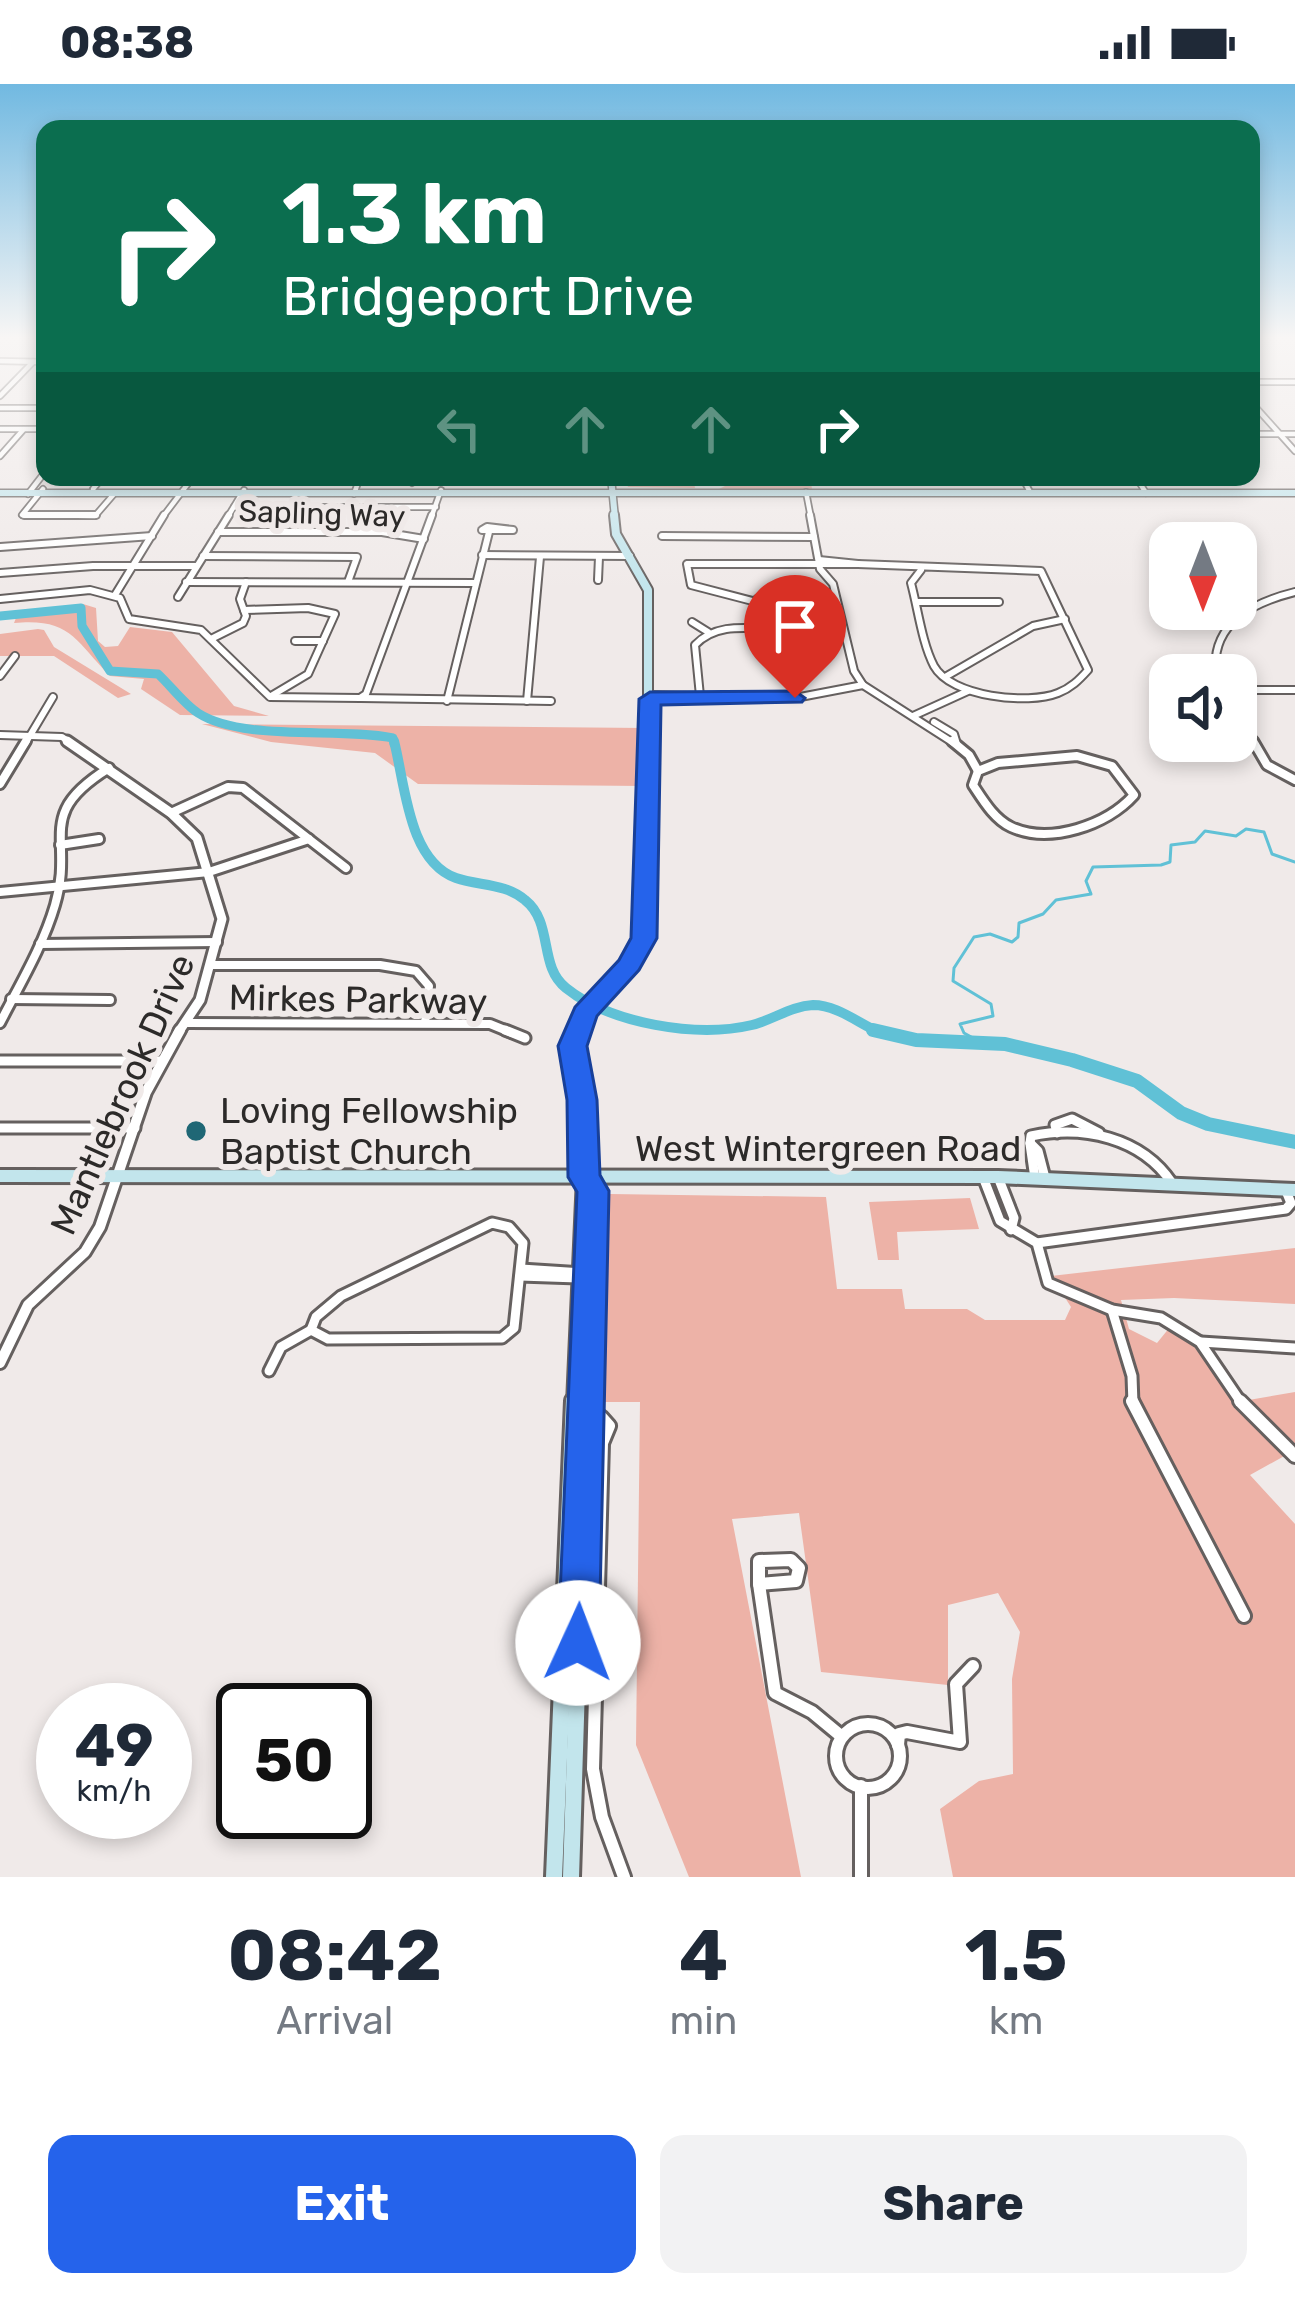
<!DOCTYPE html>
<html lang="en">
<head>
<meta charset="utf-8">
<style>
  body { margin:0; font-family:Rubik,sans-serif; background:#f2f2f3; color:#1f2937; height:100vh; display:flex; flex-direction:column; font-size:45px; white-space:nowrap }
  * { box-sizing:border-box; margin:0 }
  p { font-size:39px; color:#747a83 }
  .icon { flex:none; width:66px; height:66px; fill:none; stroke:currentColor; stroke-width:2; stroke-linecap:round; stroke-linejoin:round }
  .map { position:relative; height:1793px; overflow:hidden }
  .sheet { display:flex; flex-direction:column; background:#fff; flex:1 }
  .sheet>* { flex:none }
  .top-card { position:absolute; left:36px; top:36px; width:1224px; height:366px; border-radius:24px; box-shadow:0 6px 18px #0003; background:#0b6e4f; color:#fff; overflow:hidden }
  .needle { width:78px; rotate:180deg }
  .fabs { position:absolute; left:1149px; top:438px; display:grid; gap:24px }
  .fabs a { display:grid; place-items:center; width:108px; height:108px; border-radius:24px; background:#fff; box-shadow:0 6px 18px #0003; font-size:60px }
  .speed { position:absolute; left:36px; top:1599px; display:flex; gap:24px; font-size:60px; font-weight:700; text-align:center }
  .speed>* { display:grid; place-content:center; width:156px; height:156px; border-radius:50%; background:#fff; box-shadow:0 6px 18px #0003; line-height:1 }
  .speed small { font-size:30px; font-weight:400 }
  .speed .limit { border:6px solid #111; border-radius:18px; background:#fff; color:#111 }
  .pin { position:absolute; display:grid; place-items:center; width:102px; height:102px; color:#fff; margin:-123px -51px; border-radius:50% 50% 50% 0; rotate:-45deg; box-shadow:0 0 12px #0007 }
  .pin .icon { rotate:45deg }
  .me { position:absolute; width:132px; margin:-66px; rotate:2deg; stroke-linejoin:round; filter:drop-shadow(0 0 9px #0008) }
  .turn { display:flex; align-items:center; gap:42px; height:252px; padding:0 48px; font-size:54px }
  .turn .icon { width:156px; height:156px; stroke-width:2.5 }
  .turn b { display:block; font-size:84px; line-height:102px }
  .lanes { display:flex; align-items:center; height:114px; padding:0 48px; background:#0003; justify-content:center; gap:60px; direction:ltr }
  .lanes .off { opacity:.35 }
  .eta { display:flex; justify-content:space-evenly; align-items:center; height:204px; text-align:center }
  .eta b { font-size:72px; font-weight:700; line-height:84px }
  .action { display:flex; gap:24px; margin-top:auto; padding:24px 48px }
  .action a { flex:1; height:138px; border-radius:24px; background:#2563eb; color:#fff; font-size:48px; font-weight:700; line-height:138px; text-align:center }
  .action a+a { background:#f2f2f3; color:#1f2937 }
  .status { display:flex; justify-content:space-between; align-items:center; height:84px; padding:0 60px; background:#fff; direction:ltr }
  .status svg { height:33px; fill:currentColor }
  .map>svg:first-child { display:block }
  .green { fill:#edb2a7 }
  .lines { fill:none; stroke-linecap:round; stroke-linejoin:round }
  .stream { stroke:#60c1d6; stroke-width:3 }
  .river-far2 { stroke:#60c1d6; stroke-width:9 }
  .river-far1 { stroke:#60c1d6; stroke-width:10 }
  .river { stroke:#60c1d6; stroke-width:14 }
  .minor-far4-casing { stroke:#65605f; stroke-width:8 }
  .minor-far3-casing { stroke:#65605f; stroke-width:10 }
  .minor-far2-casing { stroke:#65605f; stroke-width:14 }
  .minor-far1-casing { stroke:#65605f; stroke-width:15 }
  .minor-casing { stroke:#65605f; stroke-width:18 }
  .tertiary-far3-casing { stroke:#65605f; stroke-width:8 }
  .tertiary-far2-casing { stroke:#65605f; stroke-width:10 }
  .tertiary-far1-casing { stroke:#65605f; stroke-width:15 }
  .tertiary-casing { stroke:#65605f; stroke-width:16 }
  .secondary-far4-casing { stroke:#65605f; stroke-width:9 }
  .secondary-far3-casing { stroke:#65605f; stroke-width:12 }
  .secondary-far2-casing { stroke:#65605f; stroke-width:15 }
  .secondary-far1-casing { stroke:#65605f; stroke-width:18 }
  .secondary-casing { stroke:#65605f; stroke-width:22 }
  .minor-far4 { stroke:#fff; stroke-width:4.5 }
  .minor-far3 { stroke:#fff; stroke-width:6 }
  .minor-far2 { stroke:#fff; stroke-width:8 }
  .minor-far1 { stroke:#fff; stroke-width:9 }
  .minor { stroke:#fff; stroke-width:12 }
  .tertiary-far3 { stroke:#fff; stroke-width:4.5 }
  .tertiary-far2 { stroke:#fff; stroke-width:6 }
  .tertiary-far1 { stroke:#fff; stroke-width:9 }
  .tertiary { stroke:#fff; stroke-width:10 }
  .secondary-far4 { stroke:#c2e5ec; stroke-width:6 }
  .secondary-far3 { stroke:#c2e5ec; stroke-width:8 }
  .secondary-far2 { stroke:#c2e5ec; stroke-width:9 }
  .secondary-far1 { stroke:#c2e5ec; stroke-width:12 }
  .secondary { stroke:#c2e5ec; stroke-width:16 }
  .route { fill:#2563eb; stroke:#184099; stroke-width:3 }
  .poi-dot { fill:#1f6775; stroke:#f0eae9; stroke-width:4.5 }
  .labels { text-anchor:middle; stroke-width:12; stroke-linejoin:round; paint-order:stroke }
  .far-street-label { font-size:30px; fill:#2c2a29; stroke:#f0eae9 }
  .street-label { font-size:36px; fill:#2c2a29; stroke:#f0eae9 }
  .poi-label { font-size:36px; fill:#2c2a29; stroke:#f0eae9; text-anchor:start }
</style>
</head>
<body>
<div class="status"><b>08:38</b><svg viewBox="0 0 49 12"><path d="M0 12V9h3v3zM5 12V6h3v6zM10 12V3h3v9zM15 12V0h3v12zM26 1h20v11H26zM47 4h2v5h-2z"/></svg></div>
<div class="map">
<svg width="1295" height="1793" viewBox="0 0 1295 1793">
  <rect width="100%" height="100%" fill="#f0eae9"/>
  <g class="green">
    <polygon points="624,393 810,393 812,405 719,405 731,399 694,397 695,404 628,403"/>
    <path d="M 83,520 L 96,524 L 98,557 L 105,563 L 118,562 L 130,543 L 172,548 L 234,622 L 269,632 L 180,631 L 141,605 L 144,595 L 110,592 C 74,555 70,534 14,539 L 18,529 Z"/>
    <polygon points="38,545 44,546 54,563 131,610 118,614 54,572 0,572 0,550"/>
    <polygon points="202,640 645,644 643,702 418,700 375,669 271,658"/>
    <polygon points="610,1110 826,1113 837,1205 902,1205 905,1225 967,1225 985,1236 1065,1236 1071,1223 1051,1192 1295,1164 1295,1220 1174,1214 1121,1216 1129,1245 1157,1259 1170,1243 1199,1263 1237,1318 1295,1308 1295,1366 1250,1391 1295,1440 1295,1793 953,1793 940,1725 979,1697 1013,1690 1012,1595 1020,1548 998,1509 948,1521 948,1601 821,1588 799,1429 732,1435 801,1793 689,1793 636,1661 640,1318 601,1318"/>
    <polygon points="970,1114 979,1145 897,1148 899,1176 878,1176 869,1118"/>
  </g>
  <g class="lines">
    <polyline class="stream" points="982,959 964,949 960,940 993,932 991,920 953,897 954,884 974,853 990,850 1012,858 1018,853 1019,839 1043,830 1056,816 1091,810 1086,797 1093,783 1161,781 1170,778 1171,761 1195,758 1205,747 1236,752 1246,745 1264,748 1272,770 1295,778"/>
    <path class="river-far2" d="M 0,532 L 81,524 L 82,542 L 110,587 L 158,590 C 171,602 184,620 198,629 C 243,658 340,643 393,654 L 394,660"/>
    <path class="river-far1" d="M 394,657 C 405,699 408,777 456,794 C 479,802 505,799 525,816 C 554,839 538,882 566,904 C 611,940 697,954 752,941 C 773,936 791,922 813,921 C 838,921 859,940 881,949"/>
    <polyline class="river" points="873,946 916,956 1005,960 1072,976 1137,997 1181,1029 1208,1040 1295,1058"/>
    <defs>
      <g id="minor-far4">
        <polyline points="1251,298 1295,298"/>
        <polyline points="0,312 33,278"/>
        <polyline points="1251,318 1295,367"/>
        <polyline points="0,324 45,324"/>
        <polyline points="0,345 45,345"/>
        <polyline points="1251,350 1295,350"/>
        <polyline points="0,372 23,346"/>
        <polyline points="1022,393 1030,408"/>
        <polyline points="1136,393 1146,409"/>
        <polyline points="412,399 418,393"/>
        <polyline points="43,405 22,431 95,432 114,410"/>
        <polyline points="93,405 103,393"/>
        <polyline points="806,408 811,434"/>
        <polyline points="28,410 45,388"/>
        <polyline points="354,410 360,393"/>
        <polyline points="234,423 436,423"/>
        <polyline points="162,434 193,393"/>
        <polyline points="227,434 244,406"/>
        <polyline points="431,434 441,406"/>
      </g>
      <g id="minor-far3">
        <polyline points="24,431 96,431"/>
        <polyline points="810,431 820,485 833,500 854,587 863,601 955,660"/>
        <polygon points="487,443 513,446 482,446"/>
        <polyline points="218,448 382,448 424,455"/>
        <polyline points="662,452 814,453"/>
        <polyline points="0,463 152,452"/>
        <polyline points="482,471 630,472"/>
        <polyline points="203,472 357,473 348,498"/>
        <path d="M 858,480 L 1041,487 L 1088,586 C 1079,596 1071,604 1058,609 C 1028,621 951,613 934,582 C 922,559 918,525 911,499 L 921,486"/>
        <polyline points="0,489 93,482 196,482"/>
        <polyline points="598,496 599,473"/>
        <polyline points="186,498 475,499"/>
        <polyline points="115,511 164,431"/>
        <polyline points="178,513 229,431"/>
        <polyline points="0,515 90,506 120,514 129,535 201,546 270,613 360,614 366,610 432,431"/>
        <polyline points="757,515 767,509"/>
        <polyline points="916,518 999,518"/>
        <polyline points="244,526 308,524 335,530 308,590 271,612"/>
        <polyline points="692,538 708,548"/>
        <polyline points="211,555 243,539 246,532 240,515 246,498"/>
        <polyline points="295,557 323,557"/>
        <polyline points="778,577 764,520 691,501 687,480 858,480 819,476"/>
        <path d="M 1216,591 C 1210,540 1251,519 1295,508"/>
        <polyline points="0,592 15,572"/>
        <polyline points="945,593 1033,542 1065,535"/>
        <polyline points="1236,606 1295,606"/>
        <polyline points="650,611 795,614 863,601"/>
        <path d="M 700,612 L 695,561 C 716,539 745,544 773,545"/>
        <polyline points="361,614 551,617"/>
        <polyline points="447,617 489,448"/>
        <polyline points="527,617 540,473"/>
        <polyline points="1236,629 1254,660"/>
        <polyline points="913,632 968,607"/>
        <polyline points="934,638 954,650 957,660"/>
        <polyline points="25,660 53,613"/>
      </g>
      <g id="minor-far2">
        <polyline points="952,657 969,671 978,687"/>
        <polyline points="1253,657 1267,681 1295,696"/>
        <path d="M 1077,672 L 1112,682 L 1134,711 C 1107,741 1050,761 1011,743 C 994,735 983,716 973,701 L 978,687 L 998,679 Z"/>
        <polyline points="0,700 26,657"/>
        <polyline points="171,729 228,703 243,704 346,784"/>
        <polyline points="60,761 99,755"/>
        <polyline points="0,808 209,788 309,755"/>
        <polyline points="40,860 217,858"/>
        <polyline points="212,881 380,881 416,887 429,902 425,939"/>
        <polyline points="11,915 110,916"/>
        <path d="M 0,939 C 20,900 43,862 55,821 C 75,754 33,731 109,684"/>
        <polyline points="188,939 490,940 512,949"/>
      </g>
      <g id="minor-far1">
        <polyline points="505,946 525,954"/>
        <polyline points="0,977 160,977"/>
        <polyline points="0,1044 135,1044"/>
        <polyline points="1057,1049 1055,1041 1072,1035 1099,1049"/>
        <path d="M 1030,1059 L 1031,1052 C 1083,1041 1141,1053 1172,1099"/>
        <polyline points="1030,1059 1038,1067 1045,1094"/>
        <polyline points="1030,1060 1035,1094"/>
        <polyline points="983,1093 1000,1137 1037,1159 1048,1199 1112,1226 1161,1234 1200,1258 1242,1320"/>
        <polyline points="998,1093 1014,1134 1011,1146"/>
        <polygon points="492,1139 509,1143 523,1159 514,1244 502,1254 328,1255 311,1246 316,1233 341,1212"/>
        <polyline points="1037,1159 1286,1125 1291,1119 1286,1107"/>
        <polyline points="521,1185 583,1189"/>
        <polyline points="520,1192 578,1194"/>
        <polyline points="1112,1226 1132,1292 1133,1320"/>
        <polyline points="1201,1258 1295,1264"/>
        <polyline points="269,1287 281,1263 311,1246"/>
      </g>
      <g id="minor">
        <polyline points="1132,1317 1244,1532"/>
        <polyline points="1240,1317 1295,1372"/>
        <polyline points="587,1333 601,1333 609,1342 602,1359 593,1685 602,1733 624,1793"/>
        <polygon points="791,1476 799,1484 796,1497 759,1500 759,1477"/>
        <polyline points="759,1500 775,1609 812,1628 841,1652"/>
        <circle cx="868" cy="1672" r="32"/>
        <polyline points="898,1661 899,1650 907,1648 960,1658 956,1600 973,1582"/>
        <polyline points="861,1702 861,1793"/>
      </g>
      <polyline id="tertiary-far3" points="0,277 45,278"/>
      <polyline id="tertiary-far2" points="0,651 62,653 72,660"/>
      <polyline id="tertiary-far1" points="67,657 171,729 197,754 222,835 200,916 178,949"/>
      <polyline id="tertiary" points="0,1279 28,1221 85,1168 100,1143 146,1008 180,946"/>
      <g id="secondary-far4">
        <polyline points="611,393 615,434"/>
        <polyline points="0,409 1295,409"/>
      </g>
      <polyline id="secondary-far3" points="614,431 616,450 648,506 648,660"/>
      <path id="secondary-far2" d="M 576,949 C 591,917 620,898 638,869 C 659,834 648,703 648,657"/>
      <g id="secondary-far1">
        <polyline points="0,1092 998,1093 1295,1106"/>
        <polyline points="584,1093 593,1107 586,1320"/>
        <polyline points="574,1320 584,1093 582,1007 572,974 577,946"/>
      </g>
      <g id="secondary">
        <polyline points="554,1793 574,1317"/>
        <polyline points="571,1793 586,1317"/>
      </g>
    </defs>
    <use href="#minor-far4" class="minor-far4-casing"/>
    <use href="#minor-far3" class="minor-far3-casing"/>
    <use href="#minor-far2" class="minor-far2-casing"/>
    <use href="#minor-far1" class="minor-far1-casing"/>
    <use href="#minor" class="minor-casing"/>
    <use href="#tertiary-far3" class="tertiary-far3-casing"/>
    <use href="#tertiary-far2" class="tertiary-far2-casing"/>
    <use href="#tertiary-far1" class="tertiary-far1-casing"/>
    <use href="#tertiary" class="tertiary-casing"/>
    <use href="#secondary-far4" class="secondary-far4-casing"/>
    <use href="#secondary-far3" class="secondary-far3-casing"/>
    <use href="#secondary-far2" class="secondary-far2-casing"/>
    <use href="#secondary-far1" class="secondary-far1-casing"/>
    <use href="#secondary" class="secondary-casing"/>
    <use href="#minor-far4" class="minor-far4"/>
    <use href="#minor-far3" class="minor-far3"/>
    <use href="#minor-far2" class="minor-far2"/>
    <use href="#minor-far1" class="minor-far1"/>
    <use href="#minor" class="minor"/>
    <use href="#tertiary-far3" class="tertiary-far3"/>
    <use href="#tertiary-far2" class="tertiary-far2"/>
    <use href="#tertiary-far1" class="tertiary-far1"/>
    <use href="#tertiary" class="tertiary"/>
    <use href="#secondary-far4" class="secondary-far4"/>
    <use href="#secondary-far3" class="secondary-far3"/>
    <use href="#secondary-far2" class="secondary-far2"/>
    <use href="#secondary-far1" class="secondary-far1"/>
    <use href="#secondary" class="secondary"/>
  </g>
  <linearGradient id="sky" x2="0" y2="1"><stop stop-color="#71b9e1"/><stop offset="0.5" stop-color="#f8f6f5"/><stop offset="1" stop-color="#f8f6f5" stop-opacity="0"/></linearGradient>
  <rect width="1295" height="507" fill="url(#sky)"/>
  <polygon class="route" points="795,607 805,614 802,618 661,621 657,854 639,886 597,932 587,962 597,1016 600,1091 609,1107 599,1559 593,1573 578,1579 564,1573 558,1559 577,1108 568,1093 567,1016 558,962 575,923 619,876 631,854 639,615 650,608"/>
  <circle class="poi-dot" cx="196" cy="1047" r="12"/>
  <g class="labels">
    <g class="far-street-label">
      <text transform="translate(322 430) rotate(2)" y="10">Sapling Way</text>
    </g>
    <g class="street-label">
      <text transform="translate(358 915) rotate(1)" y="13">Mirkes Parkway</text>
      <text transform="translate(122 1010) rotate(-66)" y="13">Mantlebrook Drive</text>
      <text x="828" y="1077">West Wintergreen Road</text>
    </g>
    <g class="poi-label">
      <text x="220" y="1039">Loving Fellowship<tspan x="220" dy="41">Baptist Church</tspan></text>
    </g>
  </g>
</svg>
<div class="fabs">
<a><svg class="needle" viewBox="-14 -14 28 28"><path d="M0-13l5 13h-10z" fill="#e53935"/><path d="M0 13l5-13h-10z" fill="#747a83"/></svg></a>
<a><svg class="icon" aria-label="sound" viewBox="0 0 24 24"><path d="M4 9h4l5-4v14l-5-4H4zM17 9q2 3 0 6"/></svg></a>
</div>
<div class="speed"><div>49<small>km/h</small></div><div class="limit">50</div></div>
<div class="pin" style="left:795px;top:614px;background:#d93025"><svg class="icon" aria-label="arrive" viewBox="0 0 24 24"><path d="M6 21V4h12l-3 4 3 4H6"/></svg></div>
<svg class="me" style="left:578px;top:1559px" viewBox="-20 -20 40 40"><circle r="19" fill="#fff"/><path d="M0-13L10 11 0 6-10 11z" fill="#2563eb"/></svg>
<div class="top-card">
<div class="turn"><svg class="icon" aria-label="right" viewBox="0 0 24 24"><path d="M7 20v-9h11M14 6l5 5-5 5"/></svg><div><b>1.3 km</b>Bridgeport Drive</div></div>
<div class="lanes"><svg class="icon off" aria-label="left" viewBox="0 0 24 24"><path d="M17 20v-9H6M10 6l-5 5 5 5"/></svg><svg class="icon off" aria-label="ahead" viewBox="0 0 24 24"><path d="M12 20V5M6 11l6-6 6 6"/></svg><svg class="icon off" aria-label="ahead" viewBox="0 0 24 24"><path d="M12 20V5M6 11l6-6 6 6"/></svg><svg class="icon" aria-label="right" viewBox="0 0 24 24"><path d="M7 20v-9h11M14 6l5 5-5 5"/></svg></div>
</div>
</div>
<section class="sheet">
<div class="eta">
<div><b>08:42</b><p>Arrival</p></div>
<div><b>4</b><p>min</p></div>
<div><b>1.5</b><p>km</p></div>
</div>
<div class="action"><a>Exit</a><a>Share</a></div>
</section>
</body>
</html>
